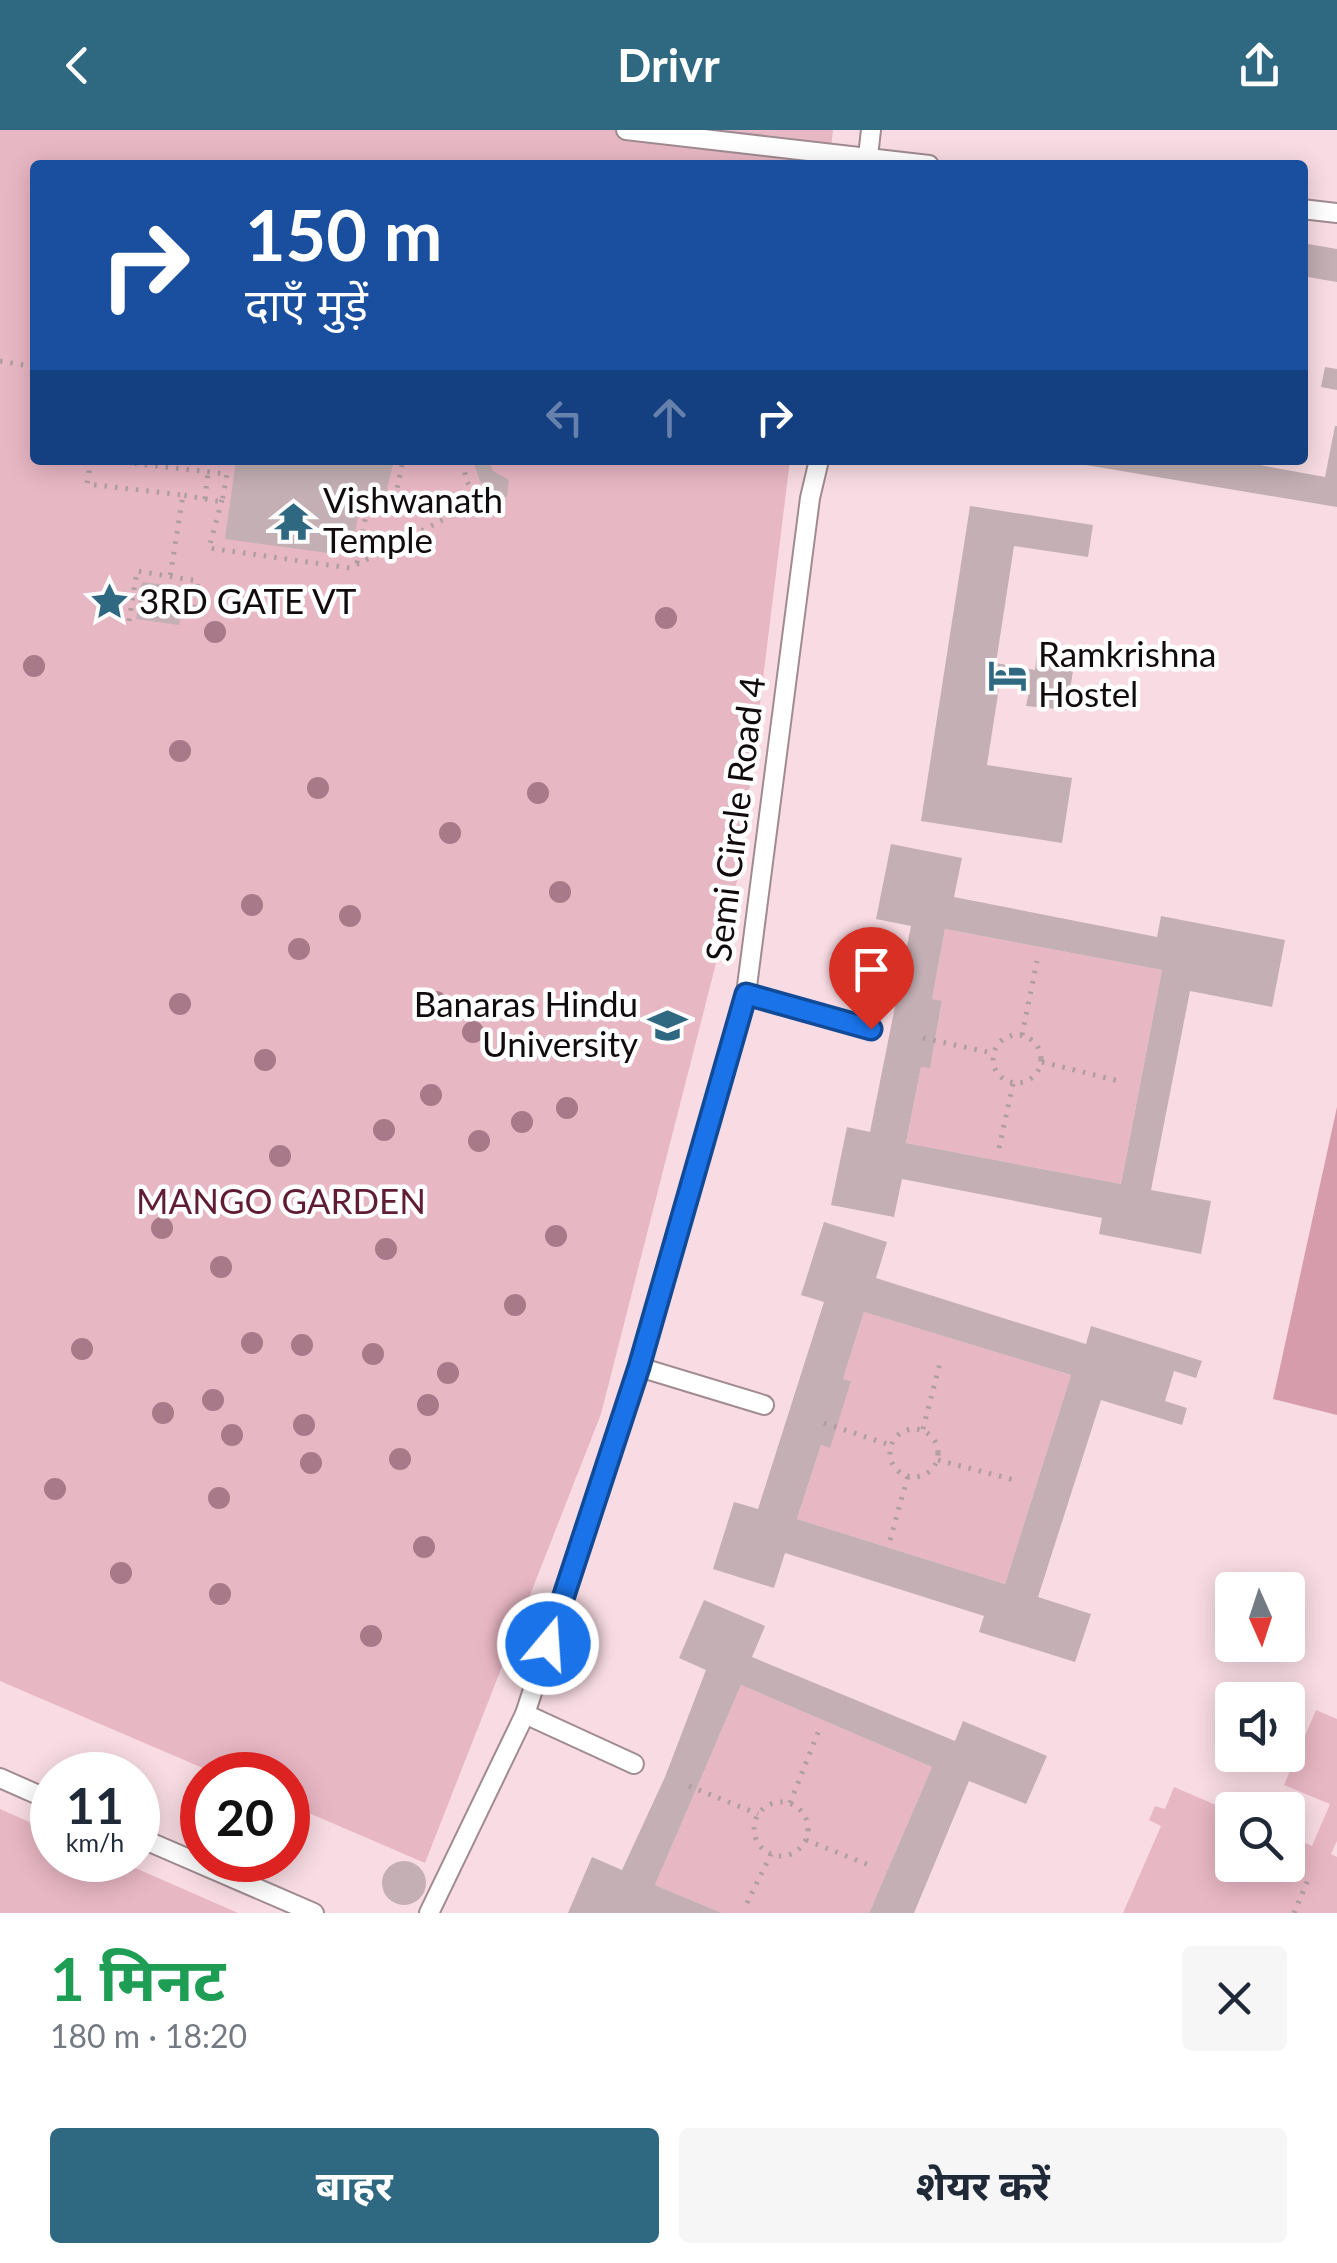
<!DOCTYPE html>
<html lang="hi">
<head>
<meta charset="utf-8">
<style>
  body { margin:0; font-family:Lato,"Noto Sans Devanagari",sans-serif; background:#f6f6f7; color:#1f2937; height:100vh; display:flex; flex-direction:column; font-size:38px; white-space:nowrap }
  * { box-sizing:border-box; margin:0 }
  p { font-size:32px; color:#747a83 }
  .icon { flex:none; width:55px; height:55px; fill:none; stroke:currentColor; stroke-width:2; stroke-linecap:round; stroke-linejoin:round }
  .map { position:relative; height:1783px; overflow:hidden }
  .drawer { display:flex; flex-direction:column; background:#fff; flex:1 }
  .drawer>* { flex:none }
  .top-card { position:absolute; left:30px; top:30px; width:1278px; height:305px; border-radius:10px; box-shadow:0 5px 25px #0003; background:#1a4fa0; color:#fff; overflow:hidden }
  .needle { width:65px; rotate:177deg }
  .controls { position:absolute; left:1215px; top:1442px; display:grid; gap:20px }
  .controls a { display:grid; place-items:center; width:90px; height:90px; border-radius:10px; background:#fff; box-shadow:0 5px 25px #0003; font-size:50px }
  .speed { position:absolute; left:30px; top:1622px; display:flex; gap:20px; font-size:50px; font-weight:700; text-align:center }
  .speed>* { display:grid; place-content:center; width:130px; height:130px; border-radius:50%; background:#fff; box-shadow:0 5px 25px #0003; line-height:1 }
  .speed small { font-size:25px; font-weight:400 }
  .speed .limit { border:15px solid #d22; background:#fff; color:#111 }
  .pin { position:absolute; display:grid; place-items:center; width:85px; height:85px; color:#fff; margin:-102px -42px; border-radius:50% 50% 50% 0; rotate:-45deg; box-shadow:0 0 10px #0007 }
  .pin .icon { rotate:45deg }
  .me { position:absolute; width:110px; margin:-55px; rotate:18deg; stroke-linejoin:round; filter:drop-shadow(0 0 8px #0008) }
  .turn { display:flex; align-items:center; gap:35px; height:210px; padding:0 50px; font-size:45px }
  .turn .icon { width:130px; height:130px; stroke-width:2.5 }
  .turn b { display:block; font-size:70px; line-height:85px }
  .lanes { display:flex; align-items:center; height:95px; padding:0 50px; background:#0003; justify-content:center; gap:50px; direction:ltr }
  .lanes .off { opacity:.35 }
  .round { display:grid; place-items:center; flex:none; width:105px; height:105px; border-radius:10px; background:#f6f6f7 }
  .headline { display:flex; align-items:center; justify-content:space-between; height:170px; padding:0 50px }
  h1 { font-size:60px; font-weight:700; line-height:75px; color:#1e9e55 }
  .action { display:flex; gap:20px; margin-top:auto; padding:20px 50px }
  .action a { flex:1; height:115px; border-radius:10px; background:#2e6881; color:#fff; font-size:40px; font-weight:700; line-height:115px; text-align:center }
  .action a+a { background:#f6f6f7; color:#1f2937 }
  header { display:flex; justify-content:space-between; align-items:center; height:130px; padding:0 50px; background:#2e6881; color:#fff; font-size:45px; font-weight:700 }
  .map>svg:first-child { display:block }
  .built { fill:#f9dce3; fill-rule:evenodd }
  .green { fill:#e8b7c4 }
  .forest { fill:#d69cac }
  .building { fill:#c3afb4; fill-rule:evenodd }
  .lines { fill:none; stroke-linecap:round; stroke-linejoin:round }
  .service-casing { stroke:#9f8b90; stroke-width:22 }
  .path { stroke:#ae9ea2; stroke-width:5; stroke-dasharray:2.5 8; stroke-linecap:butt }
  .service { stroke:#fff; stroke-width:18 }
  .tree { fill:#a87989 }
  .route-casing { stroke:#114b97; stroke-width:25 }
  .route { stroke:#1a73e8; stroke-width:18 }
  .labels { text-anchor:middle; stroke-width:9; stroke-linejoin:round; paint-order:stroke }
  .poi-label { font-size:35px; fill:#120b0d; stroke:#fff; text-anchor:start }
  .street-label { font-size:35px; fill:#120b0d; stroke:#fff }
  .park-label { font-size:35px; fill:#601c35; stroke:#fff }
</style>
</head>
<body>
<header><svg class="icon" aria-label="back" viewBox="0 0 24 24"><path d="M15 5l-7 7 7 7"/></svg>Drivr<svg class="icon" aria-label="share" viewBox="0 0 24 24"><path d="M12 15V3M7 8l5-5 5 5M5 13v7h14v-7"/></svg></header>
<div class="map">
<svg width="1337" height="1783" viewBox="0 0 1337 1783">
  <rect width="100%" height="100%" fill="#ffeaef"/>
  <path class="built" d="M 0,0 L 1337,0 L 1337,1783 L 0,1783 ZM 35,35 L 1302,35 L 1302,330 L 35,330 ZM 1232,1460 L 1288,1460 L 1288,1515 L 1232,1515 ZM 1232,1570 L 1288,1570 L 1288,1625 L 1232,1625 ZM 52,1645 L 138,1645 L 138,1730 L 52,1730 ZM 202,1645 L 288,1645 L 288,1730 L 202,1730 ZM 1232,1680 L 1288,1680 L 1288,1735 L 1232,1735 Z"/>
  <g class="green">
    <polygon points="0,0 833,0 829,35 35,35 35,330 790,330 739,743 601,1284 425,1733 288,1674 288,1645 219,1645 0,1551"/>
    <polygon points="945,799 1162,840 1121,1054 906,1013 921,937 930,937 942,872 932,869"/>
    <polygon points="864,1182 1071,1245 1005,1454 797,1389 821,1315 829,1317 850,1251 843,1249"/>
    <polygon points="741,1555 932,1637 869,1783 722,1783 655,1755"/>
    <polygon points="1316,1580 1337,1589 1337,1711 1331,1724 1337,1727 1337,1783 1123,1783 1161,1696 1149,1690 1155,1676 1165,1679 1174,1657 1232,1682 1232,1735 1288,1735 1288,1706 1312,1716 1330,1674 1284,1655"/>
    <polygon points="0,1679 52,1702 52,1730 117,1730 238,1783 0,1783"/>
  </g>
  <polygon class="forest" points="1337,977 1337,1285 1273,1269"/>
  <g class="building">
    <polygon points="1302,113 1337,119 1337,152 1302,146"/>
    <polygon points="1325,237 1337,239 1337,260 1321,257"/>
    <polygon points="1335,296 1337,296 1337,377 1068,332 1068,330 1232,330 1325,347"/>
    <polygon points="236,330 394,330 384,372 361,369 351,426 225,409"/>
    <polygon points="473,330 488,330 493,341 509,350 507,367 493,365 480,351"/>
    <polygon points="970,376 1093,395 1088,427 1014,416 996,533 1035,540 1038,516 1076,521 1067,580 1026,576 1030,556 1000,551 987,635 1072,648 1062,713 921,691"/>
    <polygon points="142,452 184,457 179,495 136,489"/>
    <path d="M 891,714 L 962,728 L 954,767 L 1157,807 L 1161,786 L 1285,810 L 1272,877 L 1190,861 L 1151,1060 L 1211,1071 L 1201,1124 L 1099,1104 L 1102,1088 L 902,1049 L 894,1087 L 831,1075 L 847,997 L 870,1002 L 911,796 L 876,789 ZM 945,799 L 1162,840 L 1121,1054 L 906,1013 L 921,937 L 930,938 L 942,871 L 932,869 Z"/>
    <path d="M 824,1092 L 887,1112 L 876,1148 L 1086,1214 L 1091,1196 L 1202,1231 L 1196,1248 L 1174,1241 L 1165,1271 L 1187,1278 L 1182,1295 L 1101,1270 L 1038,1467 L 1091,1484 L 1075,1532 L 979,1502 L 984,1486 L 785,1423 L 774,1458 L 713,1439 L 734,1372 L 758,1379 L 824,1172 L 801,1165 ZM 864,1182 L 1071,1245 L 1005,1454 L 797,1389 L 821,1315 L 830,1318 L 851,1251 L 843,1249 Z"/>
    <polygon points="704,1470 765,1496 752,1527 955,1611 963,1591 1047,1626 1026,1674 969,1651 914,1783 869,1783 932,1637 741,1555 655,1755 722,1783 568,1783 592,1727 622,1740 665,1647 706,1540 679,1528"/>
    <circle cx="404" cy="1753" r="22"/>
  </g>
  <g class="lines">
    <defs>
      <g id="service">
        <polyline points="626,0 929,35"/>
        <polyline points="867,35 871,0"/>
        <polyline points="1302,79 1337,83"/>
        <polyline points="746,864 871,899"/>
        <polyline points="639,1237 764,1275"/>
        <polyline points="525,1584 634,1634"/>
        <polyline points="0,1648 52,1671"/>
        <polyline points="138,1707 314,1783"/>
        <polyline points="429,1783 525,1584 639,1237 746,864 810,368 819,330"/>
      </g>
    </defs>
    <use href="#service" class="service-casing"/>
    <g class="path">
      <polyline points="0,231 35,237"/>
      <polyline points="91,330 87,354 183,365 170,447"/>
      <polyline points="103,330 227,344 222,372 183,365"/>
      <polyline points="233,330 235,333 235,330"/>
      <polyline points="205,369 208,342"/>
      <polyline points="222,370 209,418 350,438 479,371 466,350 463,330"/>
      <polyline points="357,433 367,379 392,382 403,330"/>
      <polyline points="129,491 137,441 198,451 193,494"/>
      <polyline points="1022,905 1037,831"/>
      <circle cx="1017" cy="929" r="24"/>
      <polyline points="923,908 992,923"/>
      <polyline points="1042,932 1123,952"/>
      <polyline points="999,1018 1013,954"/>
      <polyline points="824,1293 890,1315"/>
      <polyline points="923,1299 941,1229"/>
      <circle cx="914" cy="1323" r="24"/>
      <polyline points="938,1330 1014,1350"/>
      <polyline points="890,1410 908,1346"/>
      <polyline points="689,1656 758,1684"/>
      <circle cx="781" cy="1699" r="27"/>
      <polyline points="790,1673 819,1600"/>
      <polyline points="806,1710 874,1737"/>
      <polyline points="747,1773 771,1724"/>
      <polyline points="1294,1783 1308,1750"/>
    </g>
    <use href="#service" class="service"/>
  </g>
  <g class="tree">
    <circle cx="666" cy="488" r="11"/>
    <circle cx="215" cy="502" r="11"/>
    <circle cx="34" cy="536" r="11"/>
    <circle cx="180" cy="621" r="11"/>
    <circle cx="318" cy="658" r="11"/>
    <circle cx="538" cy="663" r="11"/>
    <circle cx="450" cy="703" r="11"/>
    <circle cx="560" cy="762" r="11"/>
    <circle cx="252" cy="775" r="11"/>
    <circle cx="350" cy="786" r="11"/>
    <circle cx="299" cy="819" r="11"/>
    <circle cx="436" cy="872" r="11"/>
    <circle cx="180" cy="874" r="11"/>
    <circle cx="473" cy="902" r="11"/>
    <circle cx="265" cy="930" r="11"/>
    <circle cx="431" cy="965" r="11"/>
    <circle cx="567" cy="978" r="11"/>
    <circle cx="522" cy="992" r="11"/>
    <circle cx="384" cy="1000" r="11"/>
    <circle cx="479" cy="1011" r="11"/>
    <circle cx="280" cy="1026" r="11"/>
    <circle cx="162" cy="1098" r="11"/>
    <circle cx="556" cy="1106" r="11"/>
    <circle cx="386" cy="1119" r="11"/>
    <circle cx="221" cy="1137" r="11"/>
    <circle cx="515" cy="1175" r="11"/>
    <circle cx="252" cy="1213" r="11"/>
    <circle cx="302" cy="1215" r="11"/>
    <circle cx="82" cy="1219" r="11"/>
    <circle cx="373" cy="1224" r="11"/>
    <circle cx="448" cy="1243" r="11"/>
    <circle cx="213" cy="1270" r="11"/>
    <circle cx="428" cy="1275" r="11"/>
    <circle cx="163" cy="1283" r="11"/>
    <circle cx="304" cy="1295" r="11"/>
    <circle cx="232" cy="1305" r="11"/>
    <circle cx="400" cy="1329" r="11"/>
    <circle cx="311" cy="1333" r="11"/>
    <circle cx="55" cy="1359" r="11"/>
    <circle cx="219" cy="1368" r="11"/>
    <circle cx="424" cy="1417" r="11"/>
    <circle cx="121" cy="1443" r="11"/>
    <circle cx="220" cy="1464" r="11"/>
    <circle cx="371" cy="1506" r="11"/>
  </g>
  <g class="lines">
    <defs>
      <polyline id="route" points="548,1514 639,1237 746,864 871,899"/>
    </defs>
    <use href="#route" class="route-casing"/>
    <use href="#route" class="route"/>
  </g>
  <defs>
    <symbol id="temple-bare" viewBox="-9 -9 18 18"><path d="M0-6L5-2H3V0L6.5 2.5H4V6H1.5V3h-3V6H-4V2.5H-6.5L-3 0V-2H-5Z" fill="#2e6881" stroke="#fff" stroke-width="2.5" paint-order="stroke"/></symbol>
    <symbol id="sight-bare" viewBox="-9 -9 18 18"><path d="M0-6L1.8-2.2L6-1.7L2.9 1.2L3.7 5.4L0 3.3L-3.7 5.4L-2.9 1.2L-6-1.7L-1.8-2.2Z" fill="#2e6881" stroke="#fff" stroke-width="2.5" paint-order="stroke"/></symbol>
    <symbol id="hotel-bare" viewBox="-9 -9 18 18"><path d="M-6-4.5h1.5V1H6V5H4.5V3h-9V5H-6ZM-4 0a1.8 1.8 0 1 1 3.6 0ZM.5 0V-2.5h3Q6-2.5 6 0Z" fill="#2e6881" stroke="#fff" stroke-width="2.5" paint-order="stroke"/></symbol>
    <symbol id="university-bare" viewBox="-9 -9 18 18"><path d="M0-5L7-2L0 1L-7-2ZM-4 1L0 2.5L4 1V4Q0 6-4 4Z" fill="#2e6881" stroke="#fff" stroke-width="2.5" paint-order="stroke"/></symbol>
  </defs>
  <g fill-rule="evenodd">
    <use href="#temple-bare" x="266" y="364" width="55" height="55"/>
    <use href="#sight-bare" x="82" y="444" width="55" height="55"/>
    <use href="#hotel-bare" x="980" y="518" width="55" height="55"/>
    <use href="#university-bare" x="640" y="868" width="55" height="55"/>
  </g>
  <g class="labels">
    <g class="poi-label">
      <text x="323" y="383">Vishwanath<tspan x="323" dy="40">Temple</tspan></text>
      <text x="139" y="484">3RD GATE VT</text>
      <text x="1038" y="537">Ramkrishna<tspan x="1038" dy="40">Hostel</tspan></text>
      <text x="638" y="887" text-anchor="end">Banaras Hindu<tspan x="638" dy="40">University</tspan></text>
    </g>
    <g class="street-label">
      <text transform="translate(736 689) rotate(-83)" y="12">Semi Circle Road 4</text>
    </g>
    <g class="park-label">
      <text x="281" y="1084">MANGO GARDEN</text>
    </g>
  </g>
</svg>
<div class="controls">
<a><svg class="needle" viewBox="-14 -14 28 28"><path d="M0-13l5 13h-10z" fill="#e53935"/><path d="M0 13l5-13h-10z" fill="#747a83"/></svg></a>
<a><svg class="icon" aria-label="sound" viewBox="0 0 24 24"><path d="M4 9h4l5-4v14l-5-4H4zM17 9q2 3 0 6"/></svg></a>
<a><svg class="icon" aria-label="search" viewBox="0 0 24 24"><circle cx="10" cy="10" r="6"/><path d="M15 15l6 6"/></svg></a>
</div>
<div class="speed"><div>11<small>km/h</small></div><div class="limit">20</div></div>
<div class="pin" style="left:871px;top:899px;background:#d93025"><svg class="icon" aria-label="arrive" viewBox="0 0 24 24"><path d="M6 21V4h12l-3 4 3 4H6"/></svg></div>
<svg class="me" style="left:548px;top:1514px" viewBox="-20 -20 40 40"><circle r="17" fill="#1a73e8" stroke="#fff" stroke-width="3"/><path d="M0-11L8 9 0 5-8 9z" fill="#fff"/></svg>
<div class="top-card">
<div class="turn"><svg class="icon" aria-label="right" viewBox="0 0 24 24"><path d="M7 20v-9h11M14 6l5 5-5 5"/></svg><div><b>150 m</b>दाएँ मुड़ें</div></div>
<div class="lanes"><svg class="icon off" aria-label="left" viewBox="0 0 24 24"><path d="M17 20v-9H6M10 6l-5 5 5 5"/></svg><svg class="icon off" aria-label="ahead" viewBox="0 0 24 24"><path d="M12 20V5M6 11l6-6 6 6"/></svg><svg class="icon" aria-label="right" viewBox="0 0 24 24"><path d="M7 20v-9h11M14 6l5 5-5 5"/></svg></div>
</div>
</div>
<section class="drawer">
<div class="headline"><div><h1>1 मिनट</h1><p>180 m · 18:20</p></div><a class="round"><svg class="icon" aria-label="close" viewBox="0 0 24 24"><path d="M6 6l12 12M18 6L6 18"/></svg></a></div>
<div class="action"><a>बाहर</a><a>शेयर करें</a></div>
</section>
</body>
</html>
